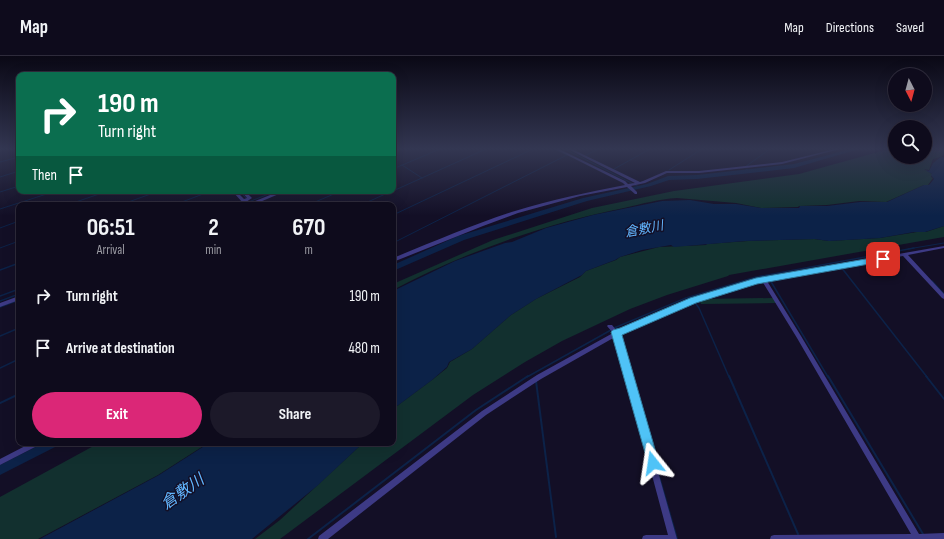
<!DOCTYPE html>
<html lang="en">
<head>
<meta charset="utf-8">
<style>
  body { margin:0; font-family:"Sofia Sans Condensed","Noto Sans JP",sans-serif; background:#1c1929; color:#f1f3f6; height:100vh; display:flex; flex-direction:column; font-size:15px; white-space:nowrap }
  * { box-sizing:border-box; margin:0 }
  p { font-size:13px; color:#9b9ba3 }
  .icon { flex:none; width:22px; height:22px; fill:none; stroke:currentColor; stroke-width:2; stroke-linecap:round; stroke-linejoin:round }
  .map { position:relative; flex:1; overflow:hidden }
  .sheet { position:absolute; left:16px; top:146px; width:380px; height:244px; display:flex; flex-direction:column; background:#0e0b1c; border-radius:8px; box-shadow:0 4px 16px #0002,0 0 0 1px #2e2b3b }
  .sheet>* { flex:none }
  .guide { position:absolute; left:16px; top:16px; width:380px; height:122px; border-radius:8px; box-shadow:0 4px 16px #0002,0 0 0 1px #2e2b3b; background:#0b6e4f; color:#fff; overflow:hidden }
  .needle { width:26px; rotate:174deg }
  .buttons { position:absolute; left:888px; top:12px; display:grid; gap:8px }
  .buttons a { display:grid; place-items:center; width:44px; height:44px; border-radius:50%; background:#0e0b1c; box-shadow:0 4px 16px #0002,0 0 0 1px #2e2b3b; font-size:20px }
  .pin { position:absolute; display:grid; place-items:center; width:34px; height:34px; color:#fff; margin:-17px; border-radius:8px; box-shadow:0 2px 6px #0006 }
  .me { position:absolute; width:44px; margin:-22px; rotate:345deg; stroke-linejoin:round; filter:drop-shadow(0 0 3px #0008) }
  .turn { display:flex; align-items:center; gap:14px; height:84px; padding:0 16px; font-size:18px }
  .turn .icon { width:52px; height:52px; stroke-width:2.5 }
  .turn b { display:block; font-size:28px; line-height:34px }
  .then { display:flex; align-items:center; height:38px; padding:0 16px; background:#0003; gap:8px; font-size:15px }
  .eta { display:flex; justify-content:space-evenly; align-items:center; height:68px; text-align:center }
  .eta b { font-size:24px; font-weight:700; line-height:28px }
  .action { display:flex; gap:8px; margin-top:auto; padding:8px 16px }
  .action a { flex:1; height:46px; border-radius:24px; background:#db2777; color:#fff; font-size:16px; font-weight:700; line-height:46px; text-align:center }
  .action a+a { background:#1c1929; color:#f1f3f6 }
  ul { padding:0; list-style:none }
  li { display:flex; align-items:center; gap:12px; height:52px; padding:0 16px }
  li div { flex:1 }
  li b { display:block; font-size:15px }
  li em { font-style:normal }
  header { display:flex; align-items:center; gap:24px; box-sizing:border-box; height:56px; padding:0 20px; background:#0e0b1c; border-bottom:1px solid #2e2b3b }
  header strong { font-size:19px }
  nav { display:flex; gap:22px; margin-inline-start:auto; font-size:14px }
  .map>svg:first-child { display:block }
  .green { fill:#12302f }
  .water { fill:#0c2248 }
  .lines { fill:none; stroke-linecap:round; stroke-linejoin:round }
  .stream-far2 { stroke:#0c2248; stroke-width:1 }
  .stream-far1 { stroke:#0c2248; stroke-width:1.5 }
  .stream { stroke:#0c2248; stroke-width:2 }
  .river { fill:#0c2248; fill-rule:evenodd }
  .minor { fill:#3d3a85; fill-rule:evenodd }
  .route { fill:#4fc3f7; stroke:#337fa1 }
  .labels { text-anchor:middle; stroke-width:3; stroke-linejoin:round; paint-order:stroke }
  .water-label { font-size:13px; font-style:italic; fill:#62b6ff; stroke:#130f26 }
  .near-water-label { font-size:16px; font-style:italic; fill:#62b6ff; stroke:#130f26 }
</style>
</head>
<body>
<header>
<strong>Map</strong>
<nav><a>Map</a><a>Directions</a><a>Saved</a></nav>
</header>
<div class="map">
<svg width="944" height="483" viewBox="0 0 944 483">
  <rect width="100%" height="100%" fill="#130f26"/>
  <g class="green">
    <path d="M 889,93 L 895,93 L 895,101 L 925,101 L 925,93 L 944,93 L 944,98 L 941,101 L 933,103 L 929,114 L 924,113 L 932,118 L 931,121 L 933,122 L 928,129 L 924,129 L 886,146 L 859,145 L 827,149 L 799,150 L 798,151 L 761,152 L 736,147 L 677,142 C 659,143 641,148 624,152 C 547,167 462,197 393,234 L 393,228 L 493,184 L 592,152 L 674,135 L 799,118 Z"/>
    <polygon points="944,170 944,181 938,182 729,219 728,220 667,239 630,253 562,285 525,306 473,339 280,483 255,483 280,464 363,387 393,387 393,353 432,324 447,312 450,306 472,293 511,259 536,243 580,221 586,215 616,204 620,201 659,191 706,189 707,188 748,185 814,183 829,185 880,182 923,175 926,176"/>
    <polygon points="773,242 776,247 701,248 699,243"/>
    <polygon points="99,387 208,387 158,419 38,483 0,483 0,441"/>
  </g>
  <g class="water">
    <polygon points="941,101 944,101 944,170 925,176 914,176 880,182 829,185 815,183 745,185 674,191 671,189 642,194 620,201 615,204 586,215 582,219 536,243 511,259 472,293 449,306 447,311 432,324 393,353 393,235 455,205 505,187 512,186 546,172 593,159 662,145 690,144 714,148 736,148 761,152 799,152 800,150 827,150 860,146 887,146 924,129 929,129 934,123 931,119 932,118 925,114 929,115 933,107"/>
    <polygon points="209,387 363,387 317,430 252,483 40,483 159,419"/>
  </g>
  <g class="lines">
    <g class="stream-far2">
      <polyline points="554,93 567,99"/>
      <polyline points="565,93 639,131"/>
      <polyline points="586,99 598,93"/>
      <polyline points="0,106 19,101"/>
      <polyline points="402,109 422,122"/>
      <polyline points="745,111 770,93"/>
      <polyline points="393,113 440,93"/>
      <polyline points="614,113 650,93"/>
      <polyline points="746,113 749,115"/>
      <polyline points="669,114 702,93"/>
      <polyline points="0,121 19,115"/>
      <polyline points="239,135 247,143"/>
      <polyline points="393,135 486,93"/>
      <polyline points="0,136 19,130"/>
      <polyline points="67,149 108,135"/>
      <polyline points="120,149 159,135"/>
      <polyline points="174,149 211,135"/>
      <polyline points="231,149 241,145"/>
      <polyline points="241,149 276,135"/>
      <polyline points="308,149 341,135"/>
      <polyline points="361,149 392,135"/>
      <polyline points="0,153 56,135"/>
      <polyline points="393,159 533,93"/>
      <polyline points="0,172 19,165"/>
      <polyline points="393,187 567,99"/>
      <polyline points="0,192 19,185"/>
      <polyline points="908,193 944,187"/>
    </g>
    <g class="stream-far1">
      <polyline points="841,211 927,321"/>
      <polyline points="0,214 19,207"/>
      <polyline points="770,224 828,321"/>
      <polyline points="932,225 944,238"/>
      <polyline points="0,240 19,233"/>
      <polyline points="691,241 699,252 729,321"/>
      <polyline points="0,245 19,238"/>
      <polyline points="0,251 19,244"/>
      <polyline points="616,271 630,321"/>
      <polyline points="614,272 686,242 756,221 914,192"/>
      <polyline points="0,280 19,272"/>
      <polyline points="0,312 19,303"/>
      <polyline points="527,321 611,274"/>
    </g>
    <g class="stream">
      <polyline points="630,320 677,483"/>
      <polyline points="729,320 798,478"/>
      <polyline points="828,320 923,478"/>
      <polyline points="926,320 944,343"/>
      <polyline points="536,325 556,481"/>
      <polyline points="0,347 19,338"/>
      <polyline points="308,483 476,354 528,320"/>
    </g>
    <g class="river">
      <polygon points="851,93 859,93 794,112 697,123 669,124 651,130 587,145 464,184 393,215 393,209 458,180 583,142 647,128 668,120 697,119 794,108"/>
      <polygon points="43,387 58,387 57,390 0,419 0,409"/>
    </g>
    <g class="minor">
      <path d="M 555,93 L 559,93 L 625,125 L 628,128 L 635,127 L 568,93 L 572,93 L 640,126 L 643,125 L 666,115 L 699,115 L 782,106 L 835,93 L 840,93 L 782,108 L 699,117 L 667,117 L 645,127 L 631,130 L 637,136 L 637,138 L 635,138 L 627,131 L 580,140 L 518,157 L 483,170 L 393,206 L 393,202 C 433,186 474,168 515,155 C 551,144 588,136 625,129 L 623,127 Z"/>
      <polygon points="232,135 236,135 244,143 247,142 241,135 245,135 252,142 246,146 248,148 280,135 286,135 253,149 245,149"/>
      <polygon points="944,190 944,192 908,199 944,238 944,243 942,242 903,200 767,225 801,280 919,478 944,477 944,483 770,483 771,480 774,479 911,478 797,282 762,225 756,227 695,245 624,277 619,278 677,483 642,483 643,480 646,479 668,479 615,281 541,323 486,359 328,483 318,483 319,480 482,355 537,319 613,277 607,270 608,269 612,269 617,275 621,274 691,243 756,223"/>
      <polygon points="19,240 19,244 0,251 0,247"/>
      <polygon points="31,387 40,387 39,389 0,409 0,403"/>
    </g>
  </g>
  <linearGradient id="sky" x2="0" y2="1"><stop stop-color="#0a0815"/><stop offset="0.58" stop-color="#333752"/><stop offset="1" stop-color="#333752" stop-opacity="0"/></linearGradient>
  <rect width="944" height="160" fill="url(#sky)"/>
  <polygon class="route" points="883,200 887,203 886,205 757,228 696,247 622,279 659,407 657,411 653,413 649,411 611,276 613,274 620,272 690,242 756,222"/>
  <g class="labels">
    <g class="water-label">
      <text transform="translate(644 172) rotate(-11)" y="5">倉敷川</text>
    </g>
    <g class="near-water-label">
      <text transform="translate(182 435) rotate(-35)" y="6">倉敷川</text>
    </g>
  </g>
</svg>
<div class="buttons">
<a><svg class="needle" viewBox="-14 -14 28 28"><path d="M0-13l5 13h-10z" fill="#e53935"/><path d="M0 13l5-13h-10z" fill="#9b9ba3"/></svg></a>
<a><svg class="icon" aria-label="search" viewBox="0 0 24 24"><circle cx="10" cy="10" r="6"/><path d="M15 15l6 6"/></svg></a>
</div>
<div class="pin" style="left:883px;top:203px;background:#d93025"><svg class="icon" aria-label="arrive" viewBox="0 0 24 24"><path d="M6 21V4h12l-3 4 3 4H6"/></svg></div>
<svg class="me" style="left:653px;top:407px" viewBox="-20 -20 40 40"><path d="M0-17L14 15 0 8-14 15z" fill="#4fc3f7" stroke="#fff" stroke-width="4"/></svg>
<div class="guide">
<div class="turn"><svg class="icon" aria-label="right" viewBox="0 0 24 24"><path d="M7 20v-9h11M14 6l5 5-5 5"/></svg><div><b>190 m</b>Turn right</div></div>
<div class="then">Then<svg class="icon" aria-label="arrive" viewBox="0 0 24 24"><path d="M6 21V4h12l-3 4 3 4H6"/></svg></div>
</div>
<section class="sheet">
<div class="eta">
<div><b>06:51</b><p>Arrival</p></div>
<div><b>2</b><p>min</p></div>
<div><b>670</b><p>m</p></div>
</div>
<ul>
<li><svg class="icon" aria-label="right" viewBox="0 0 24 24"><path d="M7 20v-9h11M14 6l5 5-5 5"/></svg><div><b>Turn right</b></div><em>190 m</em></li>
<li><svg class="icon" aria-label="arrive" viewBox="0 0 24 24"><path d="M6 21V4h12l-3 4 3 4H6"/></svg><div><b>Arrive at destination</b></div><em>480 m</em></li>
</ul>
<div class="action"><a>Exit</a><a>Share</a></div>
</section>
</div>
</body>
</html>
